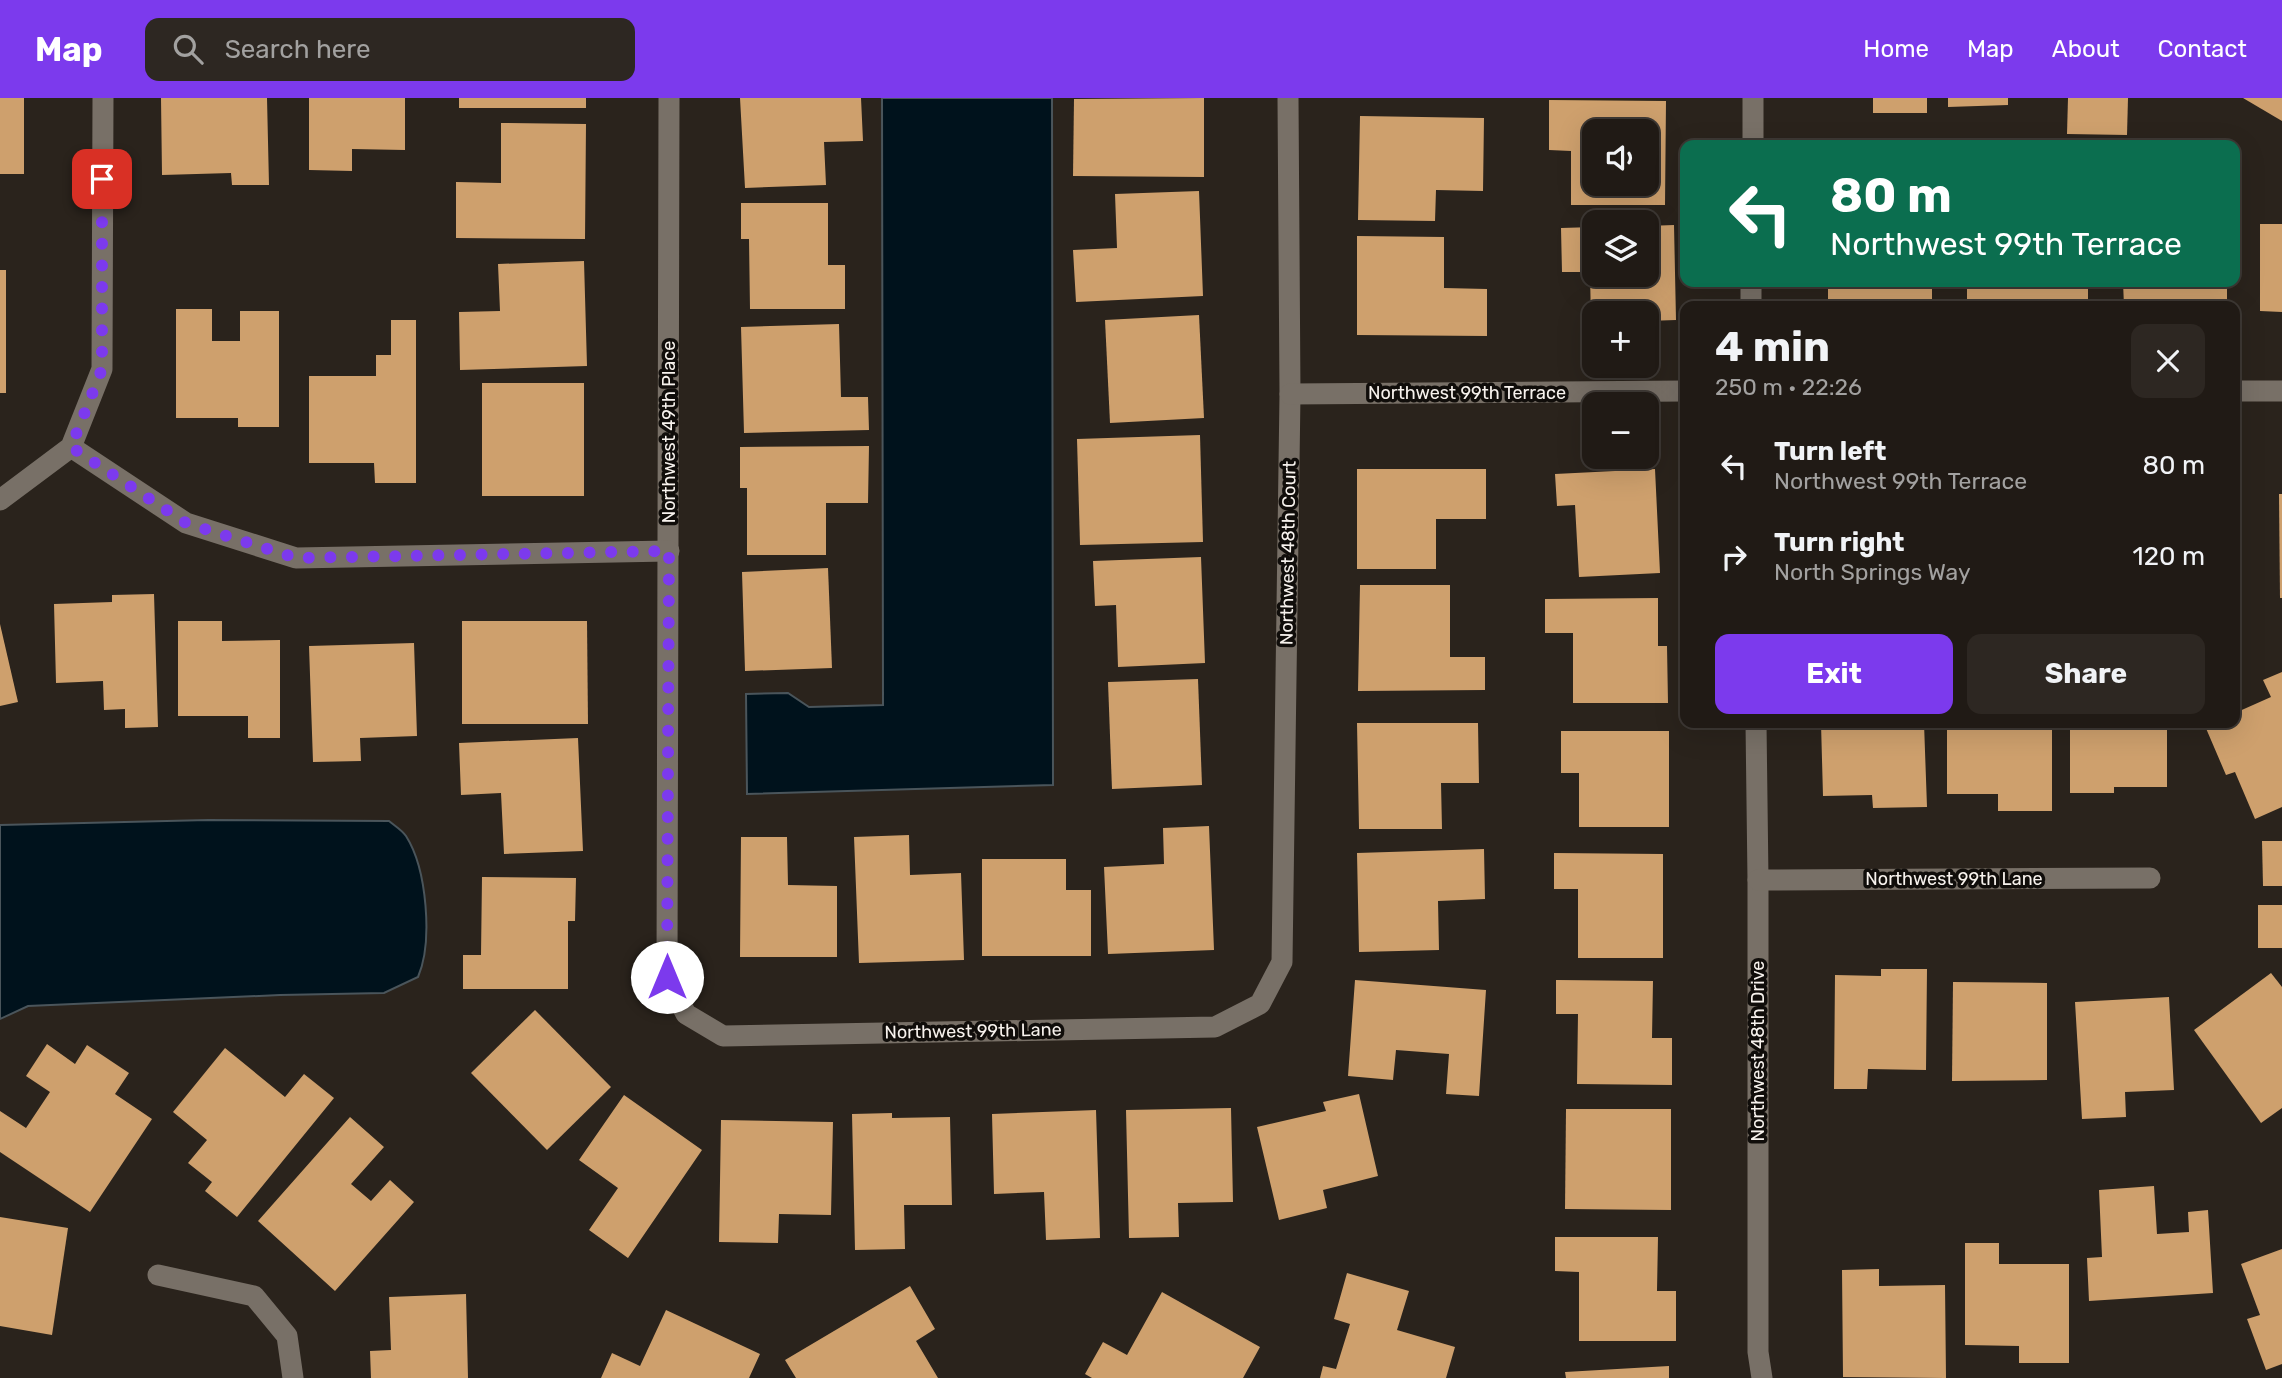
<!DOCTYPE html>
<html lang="en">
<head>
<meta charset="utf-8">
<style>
  body { margin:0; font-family:Rubik,sans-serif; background:#2d2722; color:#f1f3f6; height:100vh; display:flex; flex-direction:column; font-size:26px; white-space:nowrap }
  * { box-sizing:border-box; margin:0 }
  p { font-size:23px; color:#a2a1a0 }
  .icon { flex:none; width:38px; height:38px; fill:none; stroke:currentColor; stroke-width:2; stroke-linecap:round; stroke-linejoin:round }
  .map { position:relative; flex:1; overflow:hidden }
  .sheet { position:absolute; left:1680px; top:203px; width:560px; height:427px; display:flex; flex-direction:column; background:#201a15; border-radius:14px; box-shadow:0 7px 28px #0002,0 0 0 2px #3d3834 }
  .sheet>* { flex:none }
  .top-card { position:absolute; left:1680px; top:42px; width:560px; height:147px; border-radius:14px; box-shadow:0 7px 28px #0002,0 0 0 2px #3d3834; background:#0b6e4f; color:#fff; overflow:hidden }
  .controls { position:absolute; left:1582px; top:21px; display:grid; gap:14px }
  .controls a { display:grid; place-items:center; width:77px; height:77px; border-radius:14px; background:#201a15; box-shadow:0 7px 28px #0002,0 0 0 2px #3d3834; font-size:35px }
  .pin { position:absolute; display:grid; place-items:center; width:60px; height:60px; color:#fff; margin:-30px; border-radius:14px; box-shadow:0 4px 10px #0006 }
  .me { position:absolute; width:77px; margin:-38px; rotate:0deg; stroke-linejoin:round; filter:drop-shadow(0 0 5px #0008) }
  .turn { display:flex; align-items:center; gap:24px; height:147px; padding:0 35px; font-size:32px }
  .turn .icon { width:91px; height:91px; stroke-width:2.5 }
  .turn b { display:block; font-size:49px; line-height:60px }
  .round { display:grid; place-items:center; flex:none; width:74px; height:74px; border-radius:14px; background:#2d2722 }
  .overview { display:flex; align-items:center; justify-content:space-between; height:119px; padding:0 35px }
  h1 { font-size:42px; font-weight:700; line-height:52px }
  .primary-button { display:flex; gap:14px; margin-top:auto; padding:14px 35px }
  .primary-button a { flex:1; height:80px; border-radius:14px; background:#7c3aed; color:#fff; font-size:28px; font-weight:700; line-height:80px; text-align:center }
  .primary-button a+a { background:#2d2722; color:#f1f3f6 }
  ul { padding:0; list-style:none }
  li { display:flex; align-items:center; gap:21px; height:91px; padding:0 35px }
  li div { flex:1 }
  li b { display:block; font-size:26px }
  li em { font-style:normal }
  header { display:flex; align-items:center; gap:42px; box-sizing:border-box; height:98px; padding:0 35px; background:#7c3aed; color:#fff }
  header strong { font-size:33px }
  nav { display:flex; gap:38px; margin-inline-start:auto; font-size:24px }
  .search { width:490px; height:63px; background:#2d2722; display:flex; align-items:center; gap:18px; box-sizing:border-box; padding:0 24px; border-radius:14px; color:#a2a1a0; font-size:26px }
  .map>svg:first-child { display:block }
  .water { fill:#00121c; stroke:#4a555b; stroke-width:2 }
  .building { fill:#cea06d; fill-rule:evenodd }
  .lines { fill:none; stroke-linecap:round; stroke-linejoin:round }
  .minor { stroke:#787067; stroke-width:21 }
  .route { stroke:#7c3aed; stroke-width:12; stroke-dasharray:0 21.6 }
  .labels { text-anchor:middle; stroke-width:7; stroke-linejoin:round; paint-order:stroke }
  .street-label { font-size:18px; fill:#f7f2ed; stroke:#100d0a }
</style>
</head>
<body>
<header>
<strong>Map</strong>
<div class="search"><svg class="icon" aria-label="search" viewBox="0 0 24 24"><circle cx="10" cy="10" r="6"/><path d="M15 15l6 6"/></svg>Search here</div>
<nav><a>Home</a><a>Map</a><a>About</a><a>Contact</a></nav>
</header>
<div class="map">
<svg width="2282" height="1280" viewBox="0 0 2282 1280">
  <rect width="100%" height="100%" fill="#2a231c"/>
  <g class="water">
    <polygon points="882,0 1052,0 1053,687 747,696 746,596 788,595 809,609 883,607"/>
    <path d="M 208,722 L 389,723 C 395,728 402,732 406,738 C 427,771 433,844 418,879 L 384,895 L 280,897 L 28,908 L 0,921 L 0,727 Z"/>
  </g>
  <g class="building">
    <rect x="0" y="0" width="24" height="76"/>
    <polygon points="161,0 267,0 269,87 232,87 231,75 162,77"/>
    <polygon points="309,0 405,0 405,52 352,51 352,73 309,72"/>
    <rect x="459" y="0" width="127" height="10"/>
    <polygon points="740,0 861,0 863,43 824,44 826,87 745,90"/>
    <polygon points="1204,0 1204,79 1073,78 1074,1"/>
    <rect x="1873" y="0" width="54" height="15"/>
    <polygon points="1948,0 2008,0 2008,7 1948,9"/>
    <polygon points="2068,0 2128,0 2127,37 2067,36"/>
    <polygon points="2243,0 2282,0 2282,23"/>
    <path d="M 1549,2 L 1666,3 L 1665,107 L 1571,107 L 1571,53 L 1549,52 ZM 1594,33 L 1647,33 L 1647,86 L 1594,86 Z"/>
    <polygon points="1360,18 1484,20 1483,93 1436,92 1435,123 1358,122"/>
    <polygon points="501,25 586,26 585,141 456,140 456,84 501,85"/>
    <polygon points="1199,93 1203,198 1076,204 1073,152 1117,150 1115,96"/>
    <polygon points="741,105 828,105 828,167 845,167 845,211 750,211 749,141 741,141"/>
    <polygon points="2260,126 2282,126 2282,214 2260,213"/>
    <polygon points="1674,127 1676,222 1647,223 1647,215 1594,215 1594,224 1591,224 1590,174 1562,174 1561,130 1594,129 1594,177 1647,177 1647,128"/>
    <polygon points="1357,138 1444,139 1444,190 1487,191 1487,238 1357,237"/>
    <polygon points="584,163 587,268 460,272 459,214 500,213 498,166"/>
    <rect x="0" y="172" width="6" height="123"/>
    <rect x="1828" y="184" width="104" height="24"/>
    <rect x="1967" y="184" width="121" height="24"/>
    <polygon points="2123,184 2227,184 2227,202 2174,203 2174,208 2124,208"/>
    <polygon points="176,211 212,211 212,243 240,243 240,213 279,213 279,329 238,329 238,320 176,320"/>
    <polygon points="1199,217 1204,320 1110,325 1105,222"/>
    <polygon points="391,222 416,222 416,385 375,385 374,365 309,365 309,278 376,278 376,257 391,257"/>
    <polygon points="839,226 841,299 868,299 869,332 744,335 741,229"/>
    <rect x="482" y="285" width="102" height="113"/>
    <polygon points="1200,337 1203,444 1080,447 1077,341"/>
    <polygon points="869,348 868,405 826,405 826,457 747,457 747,390 740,390 740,349"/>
    <polygon points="1357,371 1486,371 1486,421 1436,421 1436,471 1357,471"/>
    <polygon points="1655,371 1660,475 1579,479 1575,407 1557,408 1555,376"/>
    <polygon points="2279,396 2282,396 2282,500 2280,500"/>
    <polygon points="1201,459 1205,565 1118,569 1116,507 1095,508 1093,463"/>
    <polygon points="828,470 832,570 745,573 742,474"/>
    <polygon points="1360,487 1450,487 1450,559 1485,559 1485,592 1358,593"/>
    <polygon points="154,496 158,629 125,630 125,611 104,612 103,583 56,585 54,506 112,504 112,497"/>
    <polygon points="1658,500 1658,548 1667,548 1668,605 1573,605 1573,535 1545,535 1545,501"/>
    <polygon points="178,523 222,523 222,543 280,542 280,640 248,640 248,618 178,618"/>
    <polygon points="462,523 587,523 588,626 462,626"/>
    <polygon points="0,526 18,604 0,608"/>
    <polygon points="414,545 417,638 360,640 361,663 313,664 309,548"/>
    <polygon points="2282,574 2282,709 2255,721 2235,674 2226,677 2205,628 2212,625 2235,625 2235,615 2271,599 2263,582"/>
    <polygon points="1198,581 1202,687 1112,691 1108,584"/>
    <polygon points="1357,625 1478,625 1479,685 1441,685 1442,731 1359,731"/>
    <polygon points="1821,625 1924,625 1927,709 1873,710 1872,697 1823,698"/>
    <polygon points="1947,625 2052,625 2052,713 1998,713 1998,696 1947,696"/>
    <polygon points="2070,625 2167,625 2167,689 2114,689 2114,695 2070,695"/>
    <polygon points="1561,633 1669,633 1669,729 1579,729 1579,675 1561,675"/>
    <polygon points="578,640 583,753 504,756 501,695 461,697 459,645"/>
    <polygon points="1209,728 1214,852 1108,856 1104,769 1164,766 1163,730"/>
    <polygon points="909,737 910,777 961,775 964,862 859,865 854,739"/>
    <polygon points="741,739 787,739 788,787 837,788 837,859 740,859"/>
    <polygon points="2262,743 2282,743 2282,788 2263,788"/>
    <polygon points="1484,751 1485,801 1438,803 1439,852 1359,854 1357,755"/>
    <polygon points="1554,755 1663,756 1663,860 1578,860 1578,791 1554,791"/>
    <polygon points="982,761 1066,761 1066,792 1091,792 1091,858 982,858"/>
    <polygon points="482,779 576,780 575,823 568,823 568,891 463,891 463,857 481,857"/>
    <rect x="2258" y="807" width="24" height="43"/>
    <polygon points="1881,871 1927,871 1926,972 1868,971 1867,991 1834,991 1835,877 1881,878"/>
    <polygon points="2271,875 2282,889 2282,1010 2261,1025 2194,932"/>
    <polygon points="1355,882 1486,892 1479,998 1446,996 1449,956 1396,952 1393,982 1348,978"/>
    <polygon points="1556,882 1653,883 1652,940 1672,940 1672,987 1577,986 1578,916 1556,916"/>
    <polygon points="1953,884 2047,885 2047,982 1952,983"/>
    <polygon points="2169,899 2174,992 2125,994 2126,1019 2082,1021 2075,904"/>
    <polygon points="535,912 611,989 547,1052 471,975"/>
    <polygon points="47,946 75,966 87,947 129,975 115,996 152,1021 90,1114 0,1054 0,1013 26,1030 50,994 26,978"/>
    <polygon points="225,950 285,999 304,976 334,1000 237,1119 205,1093 212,1084 188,1065 207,1042 173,1014"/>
    <polygon points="1359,996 1378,1078 1323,1092 1327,1110 1279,1122 1257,1029 1326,1013 1323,1004"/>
    <polygon points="624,997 702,1052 628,1160 589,1132 618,1090 579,1062"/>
    <polygon points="1231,1010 1233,1104 1178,1105 1179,1139 1129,1140 1126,1012"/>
    <polygon points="1566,1011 1671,1011 1671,1112 1565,1111"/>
    <polygon points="1096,1012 1100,1140 1046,1142 1044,1094 994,1096 992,1016"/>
    <polygon points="892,1015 892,1020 950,1019 952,1107 904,1107 905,1151 855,1152 852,1016"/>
    <polygon points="350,1019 384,1049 351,1086 371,1103 390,1082 414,1104 335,1193 258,1123"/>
    <polygon points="721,1022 833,1024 831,1117 779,1116 778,1145 719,1144"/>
    <polygon points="2154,1088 2157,1136 2189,1134 2188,1114 2208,1112 2213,1195 2089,1203 2087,1160 2102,1159 2099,1092"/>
    <polygon points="0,1119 68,1130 52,1237 0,1228"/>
    <polygon points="1555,1139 1658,1139 1657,1193 1676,1193 1676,1243 1579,1243 1579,1174 1555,1173"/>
    <polygon points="1965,1145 1999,1145 1999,1166 2069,1166 2069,1265 2019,1265 2019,1248 1965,1247"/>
    <polygon points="2282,1151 2282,1266 2266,1272 2247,1221 2260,1217 2241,1166"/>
    <polygon points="1879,1171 1879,1188 1945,1187 1946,1280 1843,1279 1842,1172"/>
    <polygon points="1347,1175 1409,1193 1397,1232 1455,1249 1446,1280 1320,1280 1323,1268 1336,1271 1350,1226 1334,1221"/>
    <polygon points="910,1188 935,1231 916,1243 938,1280 796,1280 785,1262"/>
    <polygon points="1162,1194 1260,1249 1243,1280 1092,1280 1085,1276 1103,1244 1127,1257"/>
    <polygon points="466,1196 468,1280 371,1280 370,1253 391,1252 389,1199"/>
    <polygon points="666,1212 760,1256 749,1280 601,1280 612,1255 640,1268"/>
    <polygon points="1669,1268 1669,1280 1566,1280 1565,1274"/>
  </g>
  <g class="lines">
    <g class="minor">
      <polyline points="669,0 667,879 686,916 723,938 1215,929 1260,906 1282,864 1290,296 1288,0"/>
      <polyline points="1753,47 1753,0"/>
      <polyline points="1751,208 1751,184"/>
      <polyline points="2235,293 2282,293"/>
      <polyline points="1290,296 1685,293"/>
      <polyline points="71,349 186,425 296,460 669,453"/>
      <polyline points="0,402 71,349 102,271 103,0"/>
      <polyline points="1756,625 1758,782 1758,1254 1762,1280"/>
      <polyline points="1758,782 2150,780"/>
      <polyline points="158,1177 254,1198 287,1238 293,1280"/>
    </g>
  </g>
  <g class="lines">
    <polyline class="route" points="102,81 102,271 71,349 186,425 296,460 669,453 667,879"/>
  </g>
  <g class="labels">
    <g class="street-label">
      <text x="1467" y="301">Northwest 99th Terrace</text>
      <text transform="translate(669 334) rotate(-90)" y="6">Northwest 49th Place</text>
      <text transform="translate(1288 455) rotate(-89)" y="6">Northwest 48th Court</text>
      <text x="1954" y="787">Northwest 99th Lane</text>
      <text transform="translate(973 933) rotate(-1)" y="6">Northwest 99th Lane</text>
      <text transform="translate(1758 953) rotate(-90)" y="6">Northwest 48th Drive</text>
    </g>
  </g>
</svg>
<div class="controls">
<a><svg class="icon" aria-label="sound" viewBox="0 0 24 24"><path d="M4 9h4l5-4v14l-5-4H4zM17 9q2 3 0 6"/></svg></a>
<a><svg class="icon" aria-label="layers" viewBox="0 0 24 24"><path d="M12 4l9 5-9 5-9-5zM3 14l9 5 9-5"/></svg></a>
<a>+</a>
<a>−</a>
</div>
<div class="pin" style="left:102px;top:81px;background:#d93025"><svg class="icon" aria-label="arrive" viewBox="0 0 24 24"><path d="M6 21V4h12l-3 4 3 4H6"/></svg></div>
<svg class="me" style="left:667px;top:879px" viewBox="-20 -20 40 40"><circle r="19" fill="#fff"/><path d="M0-13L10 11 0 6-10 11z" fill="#7c3aed"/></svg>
<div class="top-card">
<div class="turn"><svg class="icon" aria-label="left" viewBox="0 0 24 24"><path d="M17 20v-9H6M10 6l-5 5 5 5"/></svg><div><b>80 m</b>Northwest 99th Terrace</div></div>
</div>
<section class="sheet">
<div class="overview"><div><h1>4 min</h1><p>250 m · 22:26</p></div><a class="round"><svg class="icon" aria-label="close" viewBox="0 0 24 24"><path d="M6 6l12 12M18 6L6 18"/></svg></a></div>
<ul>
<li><svg class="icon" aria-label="left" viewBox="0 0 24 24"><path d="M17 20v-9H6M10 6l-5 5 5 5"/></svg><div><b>Turn left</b><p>Northwest 99th Terrace</p></div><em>80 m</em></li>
<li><svg class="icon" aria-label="right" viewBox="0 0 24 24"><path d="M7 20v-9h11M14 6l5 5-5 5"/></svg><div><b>Turn right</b><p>North Springs Way</p></div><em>120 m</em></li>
</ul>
<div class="primary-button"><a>Exit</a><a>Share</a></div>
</section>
</div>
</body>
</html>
